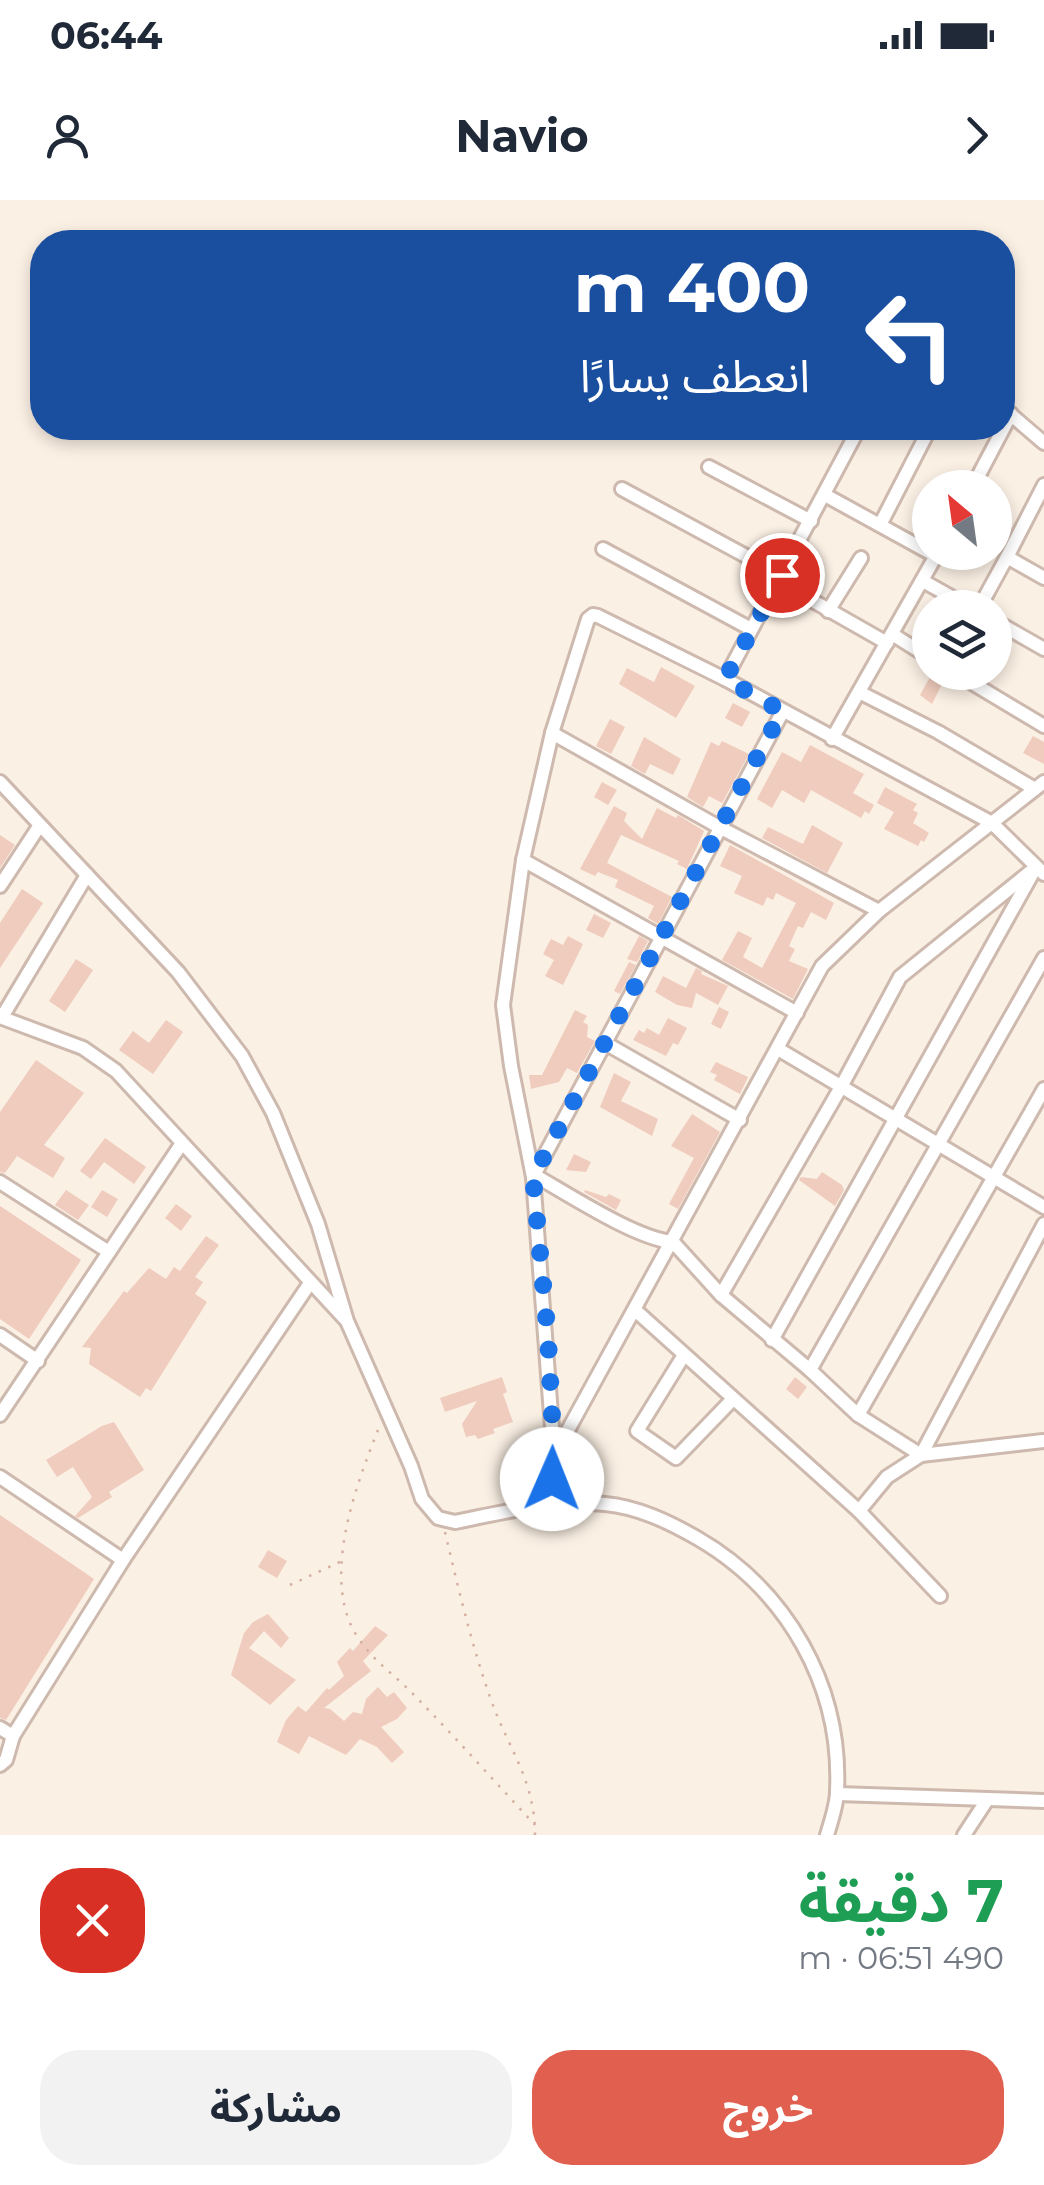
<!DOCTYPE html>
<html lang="ar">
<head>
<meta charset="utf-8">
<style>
  body { margin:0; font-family:Montserrat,"Noto Sans Arabic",sans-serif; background:#f2f2f3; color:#1f2937; direction:rtl; height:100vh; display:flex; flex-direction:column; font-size:38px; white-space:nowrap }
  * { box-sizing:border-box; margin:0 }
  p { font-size:32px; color:#747a83 }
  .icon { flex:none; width:55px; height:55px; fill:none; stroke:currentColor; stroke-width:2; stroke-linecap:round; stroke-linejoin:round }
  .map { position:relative; height:1635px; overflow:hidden; direction:ltr }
  .panel { display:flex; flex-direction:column; background:#fff; flex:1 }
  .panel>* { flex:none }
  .top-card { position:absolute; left:30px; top:30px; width:985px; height:210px; border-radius:40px; box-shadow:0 5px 15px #0003; direction:rtl; background:#1a4fa0; color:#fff; overflow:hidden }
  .needle { width:65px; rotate:331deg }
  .controls { position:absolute; left:912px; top:270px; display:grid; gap:20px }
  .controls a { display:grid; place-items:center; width:100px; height:100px; border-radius:50%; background:#fff; box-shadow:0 5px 15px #0003; font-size:50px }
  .pin { position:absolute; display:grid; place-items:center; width:85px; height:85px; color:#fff; margin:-42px; border:5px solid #fff; border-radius:50%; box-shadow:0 2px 10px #0007 }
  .me { position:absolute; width:110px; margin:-55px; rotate:1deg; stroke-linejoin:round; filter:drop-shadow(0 0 8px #0008) }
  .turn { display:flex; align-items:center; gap:35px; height:210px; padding:0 40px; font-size:45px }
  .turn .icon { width:130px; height:130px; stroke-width:2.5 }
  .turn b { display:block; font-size:70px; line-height:85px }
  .round { display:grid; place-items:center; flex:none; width:105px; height:105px; border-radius:40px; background:#f2f2f3 }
  .overview { display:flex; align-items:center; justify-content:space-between; height:170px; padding:0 40px }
  h1 { font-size:60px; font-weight:700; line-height:75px; color:#1e9e55 }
  .primary-button { display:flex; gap:20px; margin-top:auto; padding:20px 40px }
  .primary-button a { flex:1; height:115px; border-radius:40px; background:#e05f4f; color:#fff; font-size:40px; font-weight:700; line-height:115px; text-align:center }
  .primary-button a+a { background:#f2f2f3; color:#1f2937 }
  .status { display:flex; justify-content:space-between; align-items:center; height:70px; padding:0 50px; background:#fff; direction:ltr }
  .status svg { height:28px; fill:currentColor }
  header { display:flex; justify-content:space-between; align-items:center; height:130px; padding:0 40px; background:#fff; font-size:45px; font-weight:700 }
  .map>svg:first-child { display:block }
  .building { fill:#efccbd }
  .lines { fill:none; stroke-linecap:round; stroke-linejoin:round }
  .minor-casing { stroke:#ceb9ae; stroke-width:18 }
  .path { stroke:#d4afa1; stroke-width:2.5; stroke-dasharray:2.5 8; stroke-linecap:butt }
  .minor { stroke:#fff; stroke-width:12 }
  .route { stroke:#1a73e8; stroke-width:18; stroke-dasharray:0 32.4 }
</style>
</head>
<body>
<div class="status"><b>06:44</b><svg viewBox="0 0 49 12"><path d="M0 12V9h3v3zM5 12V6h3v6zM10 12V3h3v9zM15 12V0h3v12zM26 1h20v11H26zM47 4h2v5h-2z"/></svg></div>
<header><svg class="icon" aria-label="forward" viewBox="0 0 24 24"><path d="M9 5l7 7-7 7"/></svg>Navio<svg class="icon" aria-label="person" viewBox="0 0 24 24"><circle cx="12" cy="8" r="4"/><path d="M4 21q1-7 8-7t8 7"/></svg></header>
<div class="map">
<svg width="1044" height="1635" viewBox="0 0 1044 1635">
  <rect width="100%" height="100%" fill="#fbf0e4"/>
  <g class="building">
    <polygon points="661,467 695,486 676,518 619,484 627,468 654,482"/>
    <polygon points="930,477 942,484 932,504 920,495"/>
    <polygon points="733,503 750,512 742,527 725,518"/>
    <polygon points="610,519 625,527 611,554 596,546"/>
    <polygon points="1033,536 1044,542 1044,564 1023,553"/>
    <polygon points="644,537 681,559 673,575 650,564 645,574 631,566"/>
    <polygon points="722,541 749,554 722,603 709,596 703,607 687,597 711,542 719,546"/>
    <polygon points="810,545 864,574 853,593 874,605 869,614 865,611 861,618 811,590 804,603 782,590 772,608 757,599 782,552 801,562"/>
    <polygon points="602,582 617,590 608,605 594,597"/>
    <polygon points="885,587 917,604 913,610 918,613 913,623 929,633 924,642 921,640 918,646 884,629 894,612 877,603"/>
    <polygon points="614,606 627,613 624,621 642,639 657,608 676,618 678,615 704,631 687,669 677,664 679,661 621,635 607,663 672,697 658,724 648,718 654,706 615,687 618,680 598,672 595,676 580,669"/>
    <polygon points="812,625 843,643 827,673 762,638 768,627 803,644"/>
    <polygon points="0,635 15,645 0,668"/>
    <polygon points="730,645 834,703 826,720 811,712 803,728 798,726 789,746 795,749 789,761 808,769 793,799 722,760 738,731 752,738 743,757 762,768 796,703 776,693 773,700 767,697 763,706 734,693 742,676 720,666"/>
    <polygon points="22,689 43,703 0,768 0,723"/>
    <polygon points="594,714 611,723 603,738 586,730"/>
    <polygon points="568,736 583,744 563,785 545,776 554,760 543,754 551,739 563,745"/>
    <polygon points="639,736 648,741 637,762 627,759"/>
    <polygon points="76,759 93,770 65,812 49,801"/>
    <polygon points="629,762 636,765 620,794 614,791"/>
    <polygon points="696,768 702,771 701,774 728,786 718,805 696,793 692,808 677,805 655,792 663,776 686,788"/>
    <polygon points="719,807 729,812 721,829 711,824"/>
    <polygon points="575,810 587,816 583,822 588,825 587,837 595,841 577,873 567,868 559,882 531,889 529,875 542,875"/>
    <polygon points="668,818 687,828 678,845 673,843 666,856 633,840 639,830 644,833 647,828 659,835"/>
    <polygon points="166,820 183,832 153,874 119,850 133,831 149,843"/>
    <polygon points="36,860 84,893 44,945 65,958 53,978 17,956 5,973 0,972 0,912"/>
    <polygon points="716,862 748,877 740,894 714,880 717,875 710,872"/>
    <polygon points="614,873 631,882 621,901 658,919 652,936 600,907"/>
    <polygon points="692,914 720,932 678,1009 669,1004 694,958 671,946"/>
    <polygon points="105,938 146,967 134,984 104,962 91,979 80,971"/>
    <polygon points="574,954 591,962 586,972 566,970"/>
    <polygon points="822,972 842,985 844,990 835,1006 799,980 801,977 817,979"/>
    <polygon points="66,990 89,1005 78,1020 55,1005"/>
    <polygon points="102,990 118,999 107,1017 91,1007"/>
    <polygon points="585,990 606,997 609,994 621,1000 616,1010 584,992"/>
    <polygon points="176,1004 192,1016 181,1031 165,1018"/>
    <polygon points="0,1006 81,1060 29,1139 0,1119"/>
    <polygon points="206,1036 219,1045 195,1077 203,1082 195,1094 207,1102 151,1191 146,1188 140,1197 89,1164 91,1148 82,1147 124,1091 127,1093 149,1068 166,1079 174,1067 180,1071"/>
    <polygon points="502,1177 507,1192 503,1194 513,1222 493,1229 495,1233 478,1239 475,1235 466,1237 462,1224 477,1201 445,1212 440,1198"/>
    <polygon points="795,1177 807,1187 798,1199 786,1189"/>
    <polygon points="114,1222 144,1270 109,1292 112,1297 78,1318 75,1316 92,1297 73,1267 57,1277 46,1260 102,1226"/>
    <polygon points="0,1315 94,1379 6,1520 0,1518"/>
    <polygon points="268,1350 287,1361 277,1378 258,1367"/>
    <polygon points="268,1414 289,1438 281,1448 264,1431 249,1448 296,1480 270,1505 231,1475 244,1433 253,1422"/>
    <polygon points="375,1426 388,1435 363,1461 371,1471 324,1508 330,1509 344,1521 353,1512 362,1514 366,1499 378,1487 387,1497 394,1492 407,1508 397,1519 381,1527 404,1552 392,1563 377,1547 360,1539 346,1555 309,1536 299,1554 277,1542 286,1520 298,1506 306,1512 327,1488 329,1490 344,1476 337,1462 350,1448 353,1451"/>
  </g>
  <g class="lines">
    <defs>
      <g id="minor">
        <polyline points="1002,207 1044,243"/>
        <polyline points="709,267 811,321"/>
        <polyline points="972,288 1011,214"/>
        <polyline points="622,289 781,375"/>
        <polyline points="825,295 936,356"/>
        <polyline points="880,325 930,228"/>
        <polyline points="603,349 751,429"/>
        <polyline points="1007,357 1044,285"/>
        <polyline points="778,381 887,443"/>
        <polyline points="923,381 971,408"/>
        <polyline points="979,408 1007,357 1044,378"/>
        <polyline points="828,411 861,358"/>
        <polyline points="995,421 1044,449"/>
        <polyline points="892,434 930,458"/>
        <polyline points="954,472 1044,526"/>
        <polyline points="725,479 859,228"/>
        <polyline points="859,492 938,532 1035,589"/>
        <polyline points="552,533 719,627 879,711"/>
        <polyline points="832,539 938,352"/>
        <path d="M 0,582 L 178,772 L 242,856 L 273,913 L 318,1024 L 347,1121 L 411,1266 L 422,1299 L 438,1318 L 455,1322 C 505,1312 554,1299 605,1304 C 638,1307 669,1322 697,1338 C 787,1390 842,1486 837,1591 C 837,1605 831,1621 827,1635"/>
        <polyline points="523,660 797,813"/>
        <polyline points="0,686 40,625"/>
        <polyline points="0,817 83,848 116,871 345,1119"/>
        <polyline points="2,817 87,675"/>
        <polyline points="605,843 740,920"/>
        <polyline points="778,849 1044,1007"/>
        <path d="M 534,975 C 568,994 636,1039 673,1042 L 721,1095 L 810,1170 L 858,1215 L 921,1255 L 1043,1241"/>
        <polyline points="533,977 783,511"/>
        <polyline points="0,982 109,1052"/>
        <polyline points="721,1095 841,887 900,777 1030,672"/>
        <polyline points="635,1110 859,1311 887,1277 921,1255 1044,1024"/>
        <polyline points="0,1135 38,1161"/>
        <polyline points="772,1140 1036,667"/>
        <polyline points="684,1155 637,1231 676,1258 733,1199"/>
        <polyline points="810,1170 1044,758"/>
        <polyline points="0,1215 182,943"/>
        <polyline points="858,1215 1044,889"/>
        <polyline points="556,1252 822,766 879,711 1044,582"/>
        <polyline points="0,1277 123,1360"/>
        <polyline points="550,1303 554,1254 533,977 511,866 503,805 523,660 552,533 588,419 593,415 598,416 725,479 992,623 1044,674"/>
        <polyline points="859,1311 940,1396"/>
        <polyline points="0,1528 13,1536"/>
        <polyline points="0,1565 6,1560 13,1536 123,1360 310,1083"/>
        <polyline points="838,1594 1044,1601"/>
        <polyline points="964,1635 987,1600"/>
      </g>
    </defs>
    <use href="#minor" class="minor-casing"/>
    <g class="path">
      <path d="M 378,1230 C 355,1288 318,1385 361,1442 C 376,1463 398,1478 415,1496 C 456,1538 495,1582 535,1625"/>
      <path d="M 445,1332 C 458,1387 471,1443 490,1497 C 507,1547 535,1579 535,1635"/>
      <polyline points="290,1385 342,1361"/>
    </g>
    <use href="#minor" class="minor"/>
  </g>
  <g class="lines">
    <polyline class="route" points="552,1279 554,1254 548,1137 533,977 782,511 725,479 782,375"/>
  </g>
</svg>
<div class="controls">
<a><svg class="needle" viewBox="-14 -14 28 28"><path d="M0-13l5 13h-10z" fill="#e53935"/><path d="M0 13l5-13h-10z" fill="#747a83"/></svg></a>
<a><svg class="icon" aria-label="layers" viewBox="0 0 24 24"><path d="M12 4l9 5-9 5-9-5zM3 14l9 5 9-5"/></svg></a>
</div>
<div class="pin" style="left:782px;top:375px;background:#d93025"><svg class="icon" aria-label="arrive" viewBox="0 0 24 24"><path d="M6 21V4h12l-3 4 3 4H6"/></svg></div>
<svg class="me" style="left:552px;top:1279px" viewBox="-20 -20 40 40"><circle r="19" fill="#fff"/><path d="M0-13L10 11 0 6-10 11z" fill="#1a73e8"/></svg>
<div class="top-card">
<div class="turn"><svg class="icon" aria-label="left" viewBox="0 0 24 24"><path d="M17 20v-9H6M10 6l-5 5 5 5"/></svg><div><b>400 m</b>انعطف يسارًا</div></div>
</div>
</div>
<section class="panel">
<div class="overview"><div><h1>7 دقيقة</h1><p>490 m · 06:51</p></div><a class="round" style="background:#d93025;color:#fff"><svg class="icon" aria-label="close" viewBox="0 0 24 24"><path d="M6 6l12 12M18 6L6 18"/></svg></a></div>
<div class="primary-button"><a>خروج</a><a>مشاركة</a></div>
</section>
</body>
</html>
